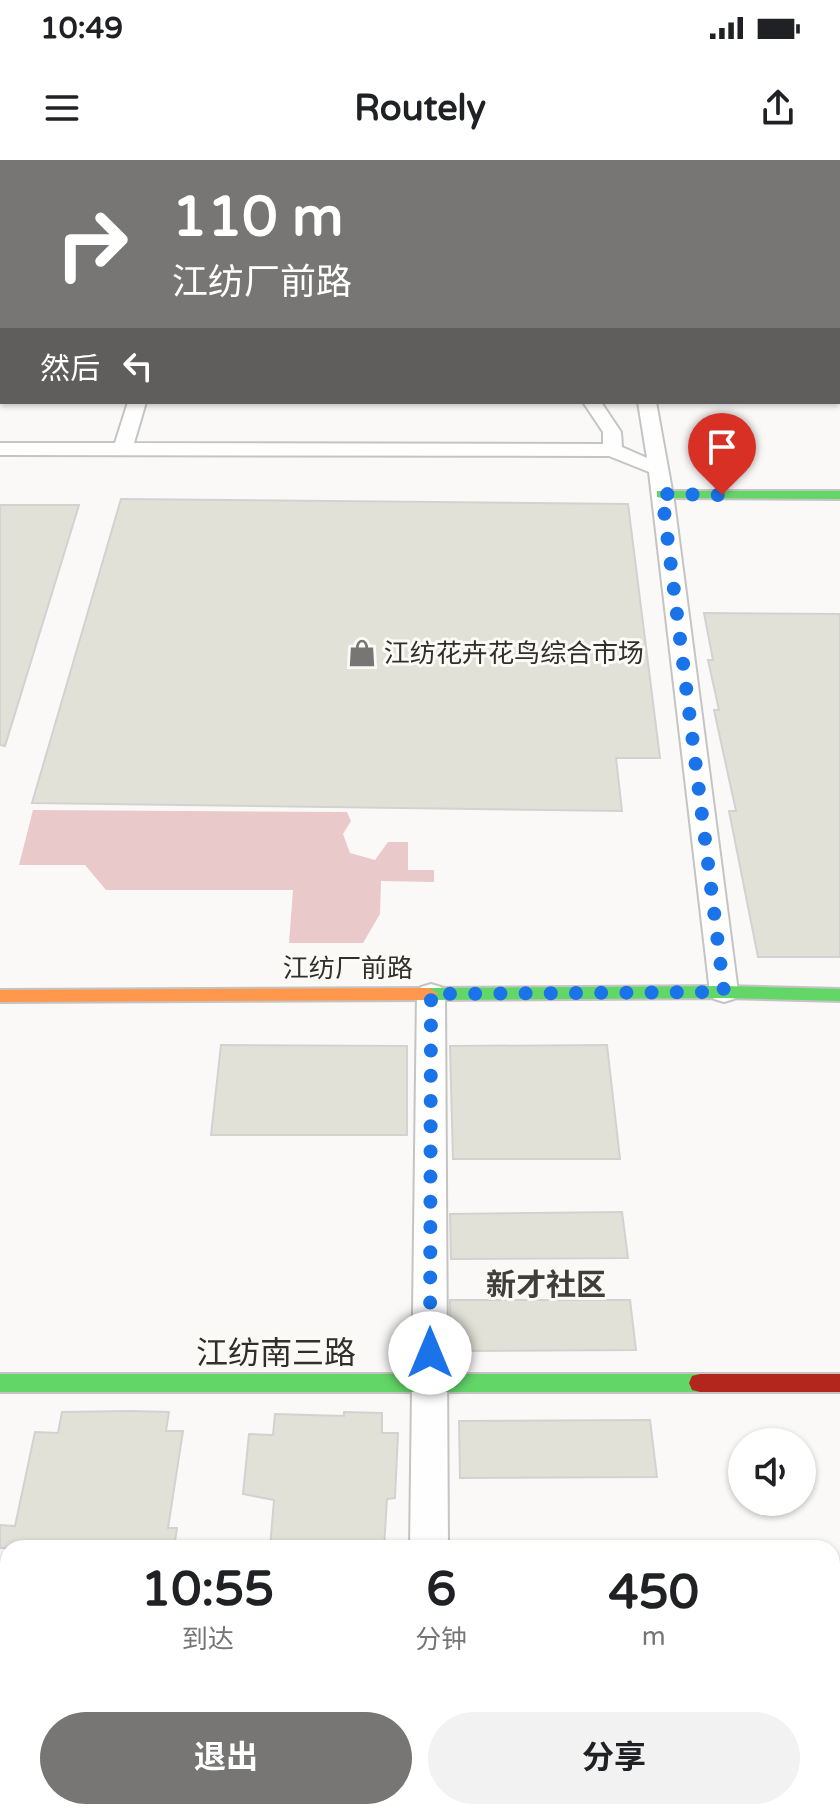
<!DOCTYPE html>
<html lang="zh">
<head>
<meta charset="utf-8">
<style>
  body { margin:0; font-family:"Varela Round","Noto Sans SC",sans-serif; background:#f2f2f2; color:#202124; height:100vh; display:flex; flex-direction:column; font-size:30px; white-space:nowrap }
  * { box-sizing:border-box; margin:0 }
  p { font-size:26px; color:#757577 }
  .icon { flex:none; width:44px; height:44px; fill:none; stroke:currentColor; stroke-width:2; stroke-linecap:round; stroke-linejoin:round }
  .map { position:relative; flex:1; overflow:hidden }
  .side { position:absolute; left:0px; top:1380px; width:840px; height:280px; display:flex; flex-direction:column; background:#fff; border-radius:24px 24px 0 0; box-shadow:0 2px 6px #0004 }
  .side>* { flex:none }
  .top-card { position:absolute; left:0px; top:0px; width:840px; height:244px; box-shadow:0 2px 6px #0004; background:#777674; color:#fff; overflow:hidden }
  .fabs { position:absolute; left:728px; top:1268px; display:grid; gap:16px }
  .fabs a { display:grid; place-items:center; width:88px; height:88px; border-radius:50%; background:#fff; box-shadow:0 2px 6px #0004; font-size:40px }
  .pin { position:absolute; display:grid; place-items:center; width:68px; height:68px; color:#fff; margin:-82px -34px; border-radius:50% 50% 50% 0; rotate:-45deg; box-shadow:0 0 8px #0007 }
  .pin .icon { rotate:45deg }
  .me { position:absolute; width:88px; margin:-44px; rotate:0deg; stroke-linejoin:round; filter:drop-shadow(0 0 6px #0008) }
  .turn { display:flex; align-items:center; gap:28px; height:168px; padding:0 40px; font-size:36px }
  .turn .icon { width:104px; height:104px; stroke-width:2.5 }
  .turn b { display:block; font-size:56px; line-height:68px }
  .then { display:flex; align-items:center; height:76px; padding:0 40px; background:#0003; gap:16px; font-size:30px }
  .eta { display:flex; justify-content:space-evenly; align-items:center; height:136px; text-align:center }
  .eta b { font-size:48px; font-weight:700; line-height:56px }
  .action { display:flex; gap:16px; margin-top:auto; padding:16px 40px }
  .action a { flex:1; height:92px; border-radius:48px; background:#777674; color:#fff; font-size:32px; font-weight:700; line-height:92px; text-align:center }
  .action a+a { background:#f2f2f2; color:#202124 }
  .status { display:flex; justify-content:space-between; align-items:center; height:56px; padding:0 40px; background:#fff; direction:ltr }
  .status svg { height:22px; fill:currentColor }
  header { display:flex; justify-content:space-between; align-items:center; height:104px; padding:0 40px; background:#fff; font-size:36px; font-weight:700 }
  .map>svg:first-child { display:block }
  .forest { fill:#e9c9c9 }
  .building { fill:#e2e1d7; stroke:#d3d2d1; stroke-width:2 }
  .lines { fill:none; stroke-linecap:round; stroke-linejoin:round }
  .street-casing { stroke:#c5c4c2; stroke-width:4 }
  .fast-casing { stroke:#c5c4c2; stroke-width:4 }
  .slow-casing { stroke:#c5c4c2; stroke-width:4 }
  .jam-casing { stroke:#c5c4c2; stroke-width:4 }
  .street { fill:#fefefe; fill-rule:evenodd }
  .fast { fill:#63d668; fill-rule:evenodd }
  .slow { fill:#ff974d; fill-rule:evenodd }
  .jam { fill:#b3261e; fill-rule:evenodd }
  .route { stroke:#1a73e8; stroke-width:14; stroke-dasharray:0 25.2 }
  .labels { text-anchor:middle; stroke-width:6; stroke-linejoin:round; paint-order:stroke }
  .poi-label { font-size:26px; fill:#302f2d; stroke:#fcfaf6; text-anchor:start }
  .street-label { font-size:26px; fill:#302f2d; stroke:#fcfaf6 }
  .quarter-label { font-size:30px; font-weight:bold; fill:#403e3b; stroke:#fcfaf6 }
  .near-street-label { font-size:32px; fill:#302f2d; stroke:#fcfaf6 }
</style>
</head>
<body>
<div class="status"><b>10:49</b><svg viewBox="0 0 49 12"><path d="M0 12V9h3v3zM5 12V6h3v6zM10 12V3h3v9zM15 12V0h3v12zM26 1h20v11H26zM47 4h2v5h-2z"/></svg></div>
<header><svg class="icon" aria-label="menu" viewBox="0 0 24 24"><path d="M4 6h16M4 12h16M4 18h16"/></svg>Routely<svg class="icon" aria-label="share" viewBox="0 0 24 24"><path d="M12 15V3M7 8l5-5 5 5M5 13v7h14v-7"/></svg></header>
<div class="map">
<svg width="840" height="1660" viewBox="0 0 840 1660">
  <rect width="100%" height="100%" fill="#fbf9f7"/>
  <polygon class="forest" points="33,650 347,652 351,661 343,674 350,693 375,700 388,682 408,682 408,710 434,710 434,722 381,721 380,754 363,783 289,783 293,730 106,730 85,705 19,705"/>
  <g class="building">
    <polygon points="121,339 628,344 660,598 616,598 622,651 32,643"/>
    <polygon points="0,345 79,345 5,586 0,585"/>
    <polygon points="704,453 840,454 840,797 758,797 729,651 736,651 714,550 719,550 708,500 713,500"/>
    <polygon points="221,885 407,886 407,975 211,975"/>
    <polygon points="607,885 620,999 453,999 450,886"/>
    <polygon points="622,1052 628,1098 451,1099 450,1054"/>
    <polygon points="450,1140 630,1140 636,1190 451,1191"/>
    <polygon points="131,1251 169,1252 166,1271 183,1271 168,1368 177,1368 174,1388 0,1388 0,1365 15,1366 35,1272 58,1273 62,1252"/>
    <polygon points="344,1252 382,1253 382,1273 398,1273 395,1338 387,1339 384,1388 270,1388 274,1340 243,1334 249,1274 273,1275 275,1254 344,1256"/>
    <polygon points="650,1260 657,1317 460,1318 459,1261"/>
  </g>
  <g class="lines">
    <defs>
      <g id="street">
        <polygon points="112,0 135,0 111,2"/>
        <polygon points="424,0 439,0 440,2 425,2"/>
        <polygon points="464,0 479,0 480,2 465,2"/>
        <rect x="0" y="20" width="2" height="8"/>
        <rect x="0" y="172" width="2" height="10"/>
        <polygon points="128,242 146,242 134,283 603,284 603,272 583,242 601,242 621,272 622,287 647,298 638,242 656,242 674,341 738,832 734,839 724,842 714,839 710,832 649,312 609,296 0,295 0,283 115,283"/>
        <polygon points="431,824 441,827 445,834 448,1388 410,1388 417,834 421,827"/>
        <rect x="0" y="1591" width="8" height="40"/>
        <rect x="406" y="1652" width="42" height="8"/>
      </g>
      <g id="fast">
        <polygon points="18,0 36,0 16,2"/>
        <polygon points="65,0 85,0 63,2"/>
        <polygon points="669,0 679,0 681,2 671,2"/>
        <polygon points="767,0 803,0 765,2"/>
        <polygon points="2,10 2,16 0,17 0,11"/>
        <polygon points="657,331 840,331 840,339 662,338 657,337"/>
        <polygon points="724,826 840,829 840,841 724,838 429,840 420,834 429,828"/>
        <polygon points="0,1214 700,1214 708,1216 711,1223 708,1230 700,1232 0,1232"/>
      </g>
      <polygon id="slow" points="429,828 438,834 429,840 0,842 0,830"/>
      <polygon id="jam" points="700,1214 840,1214 840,1232 700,1232 692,1230 689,1223 692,1216"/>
    </defs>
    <use href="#street" class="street-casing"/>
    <use href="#fast" class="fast-casing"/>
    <use href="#slow" class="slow-casing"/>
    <use href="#jam" class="jam-casing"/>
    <use href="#street" class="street"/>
    <use href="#fast" class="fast"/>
    <use href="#slow" class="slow"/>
    <use href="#jam" class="jam"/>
  </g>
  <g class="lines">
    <polyline class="route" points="430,1193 431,834 724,832 662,334 722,335"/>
  </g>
  <defs>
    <symbol id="shop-bare" viewBox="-9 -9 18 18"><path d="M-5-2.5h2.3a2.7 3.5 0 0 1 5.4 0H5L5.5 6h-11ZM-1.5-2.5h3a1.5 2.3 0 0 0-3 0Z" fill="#777674" stroke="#fcfaf6" stroke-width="2.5" paint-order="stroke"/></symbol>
  </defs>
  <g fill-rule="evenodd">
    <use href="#shop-bare" x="342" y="473" width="40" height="40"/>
  </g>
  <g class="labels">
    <g class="poi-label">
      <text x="384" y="502">江纺花卉花鸟综合市场</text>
    </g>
    <g class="street-label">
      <text x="348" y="817">江纺厂前路</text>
    </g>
    <g class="quarter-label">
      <text x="546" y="1135">新才社区</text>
    </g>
    <g class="near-street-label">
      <text x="276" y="1204">江纺南三路</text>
    </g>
  </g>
</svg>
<div class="fabs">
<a><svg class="icon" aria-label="sound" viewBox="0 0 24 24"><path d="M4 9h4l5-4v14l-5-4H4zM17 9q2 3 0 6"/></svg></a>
</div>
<div class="pin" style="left:722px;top:335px;background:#d93025"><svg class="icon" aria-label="arrive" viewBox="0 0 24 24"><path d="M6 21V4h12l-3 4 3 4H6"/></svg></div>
<svg class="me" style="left:430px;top:1193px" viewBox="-20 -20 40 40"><circle r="19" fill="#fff"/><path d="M0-13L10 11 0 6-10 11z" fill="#1a73e8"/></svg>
<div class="top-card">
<div class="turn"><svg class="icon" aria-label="right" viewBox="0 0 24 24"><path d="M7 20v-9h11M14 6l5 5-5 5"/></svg><div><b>110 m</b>江纺厂前路</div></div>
<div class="then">然后<svg class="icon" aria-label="left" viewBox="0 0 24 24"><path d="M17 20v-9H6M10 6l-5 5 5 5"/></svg></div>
</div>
<section class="side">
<div class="eta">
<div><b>10:55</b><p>到达</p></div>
<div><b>6</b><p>分钟</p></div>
<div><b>450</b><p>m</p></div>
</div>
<div class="action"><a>退出</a><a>分享</a></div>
</section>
</div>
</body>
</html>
